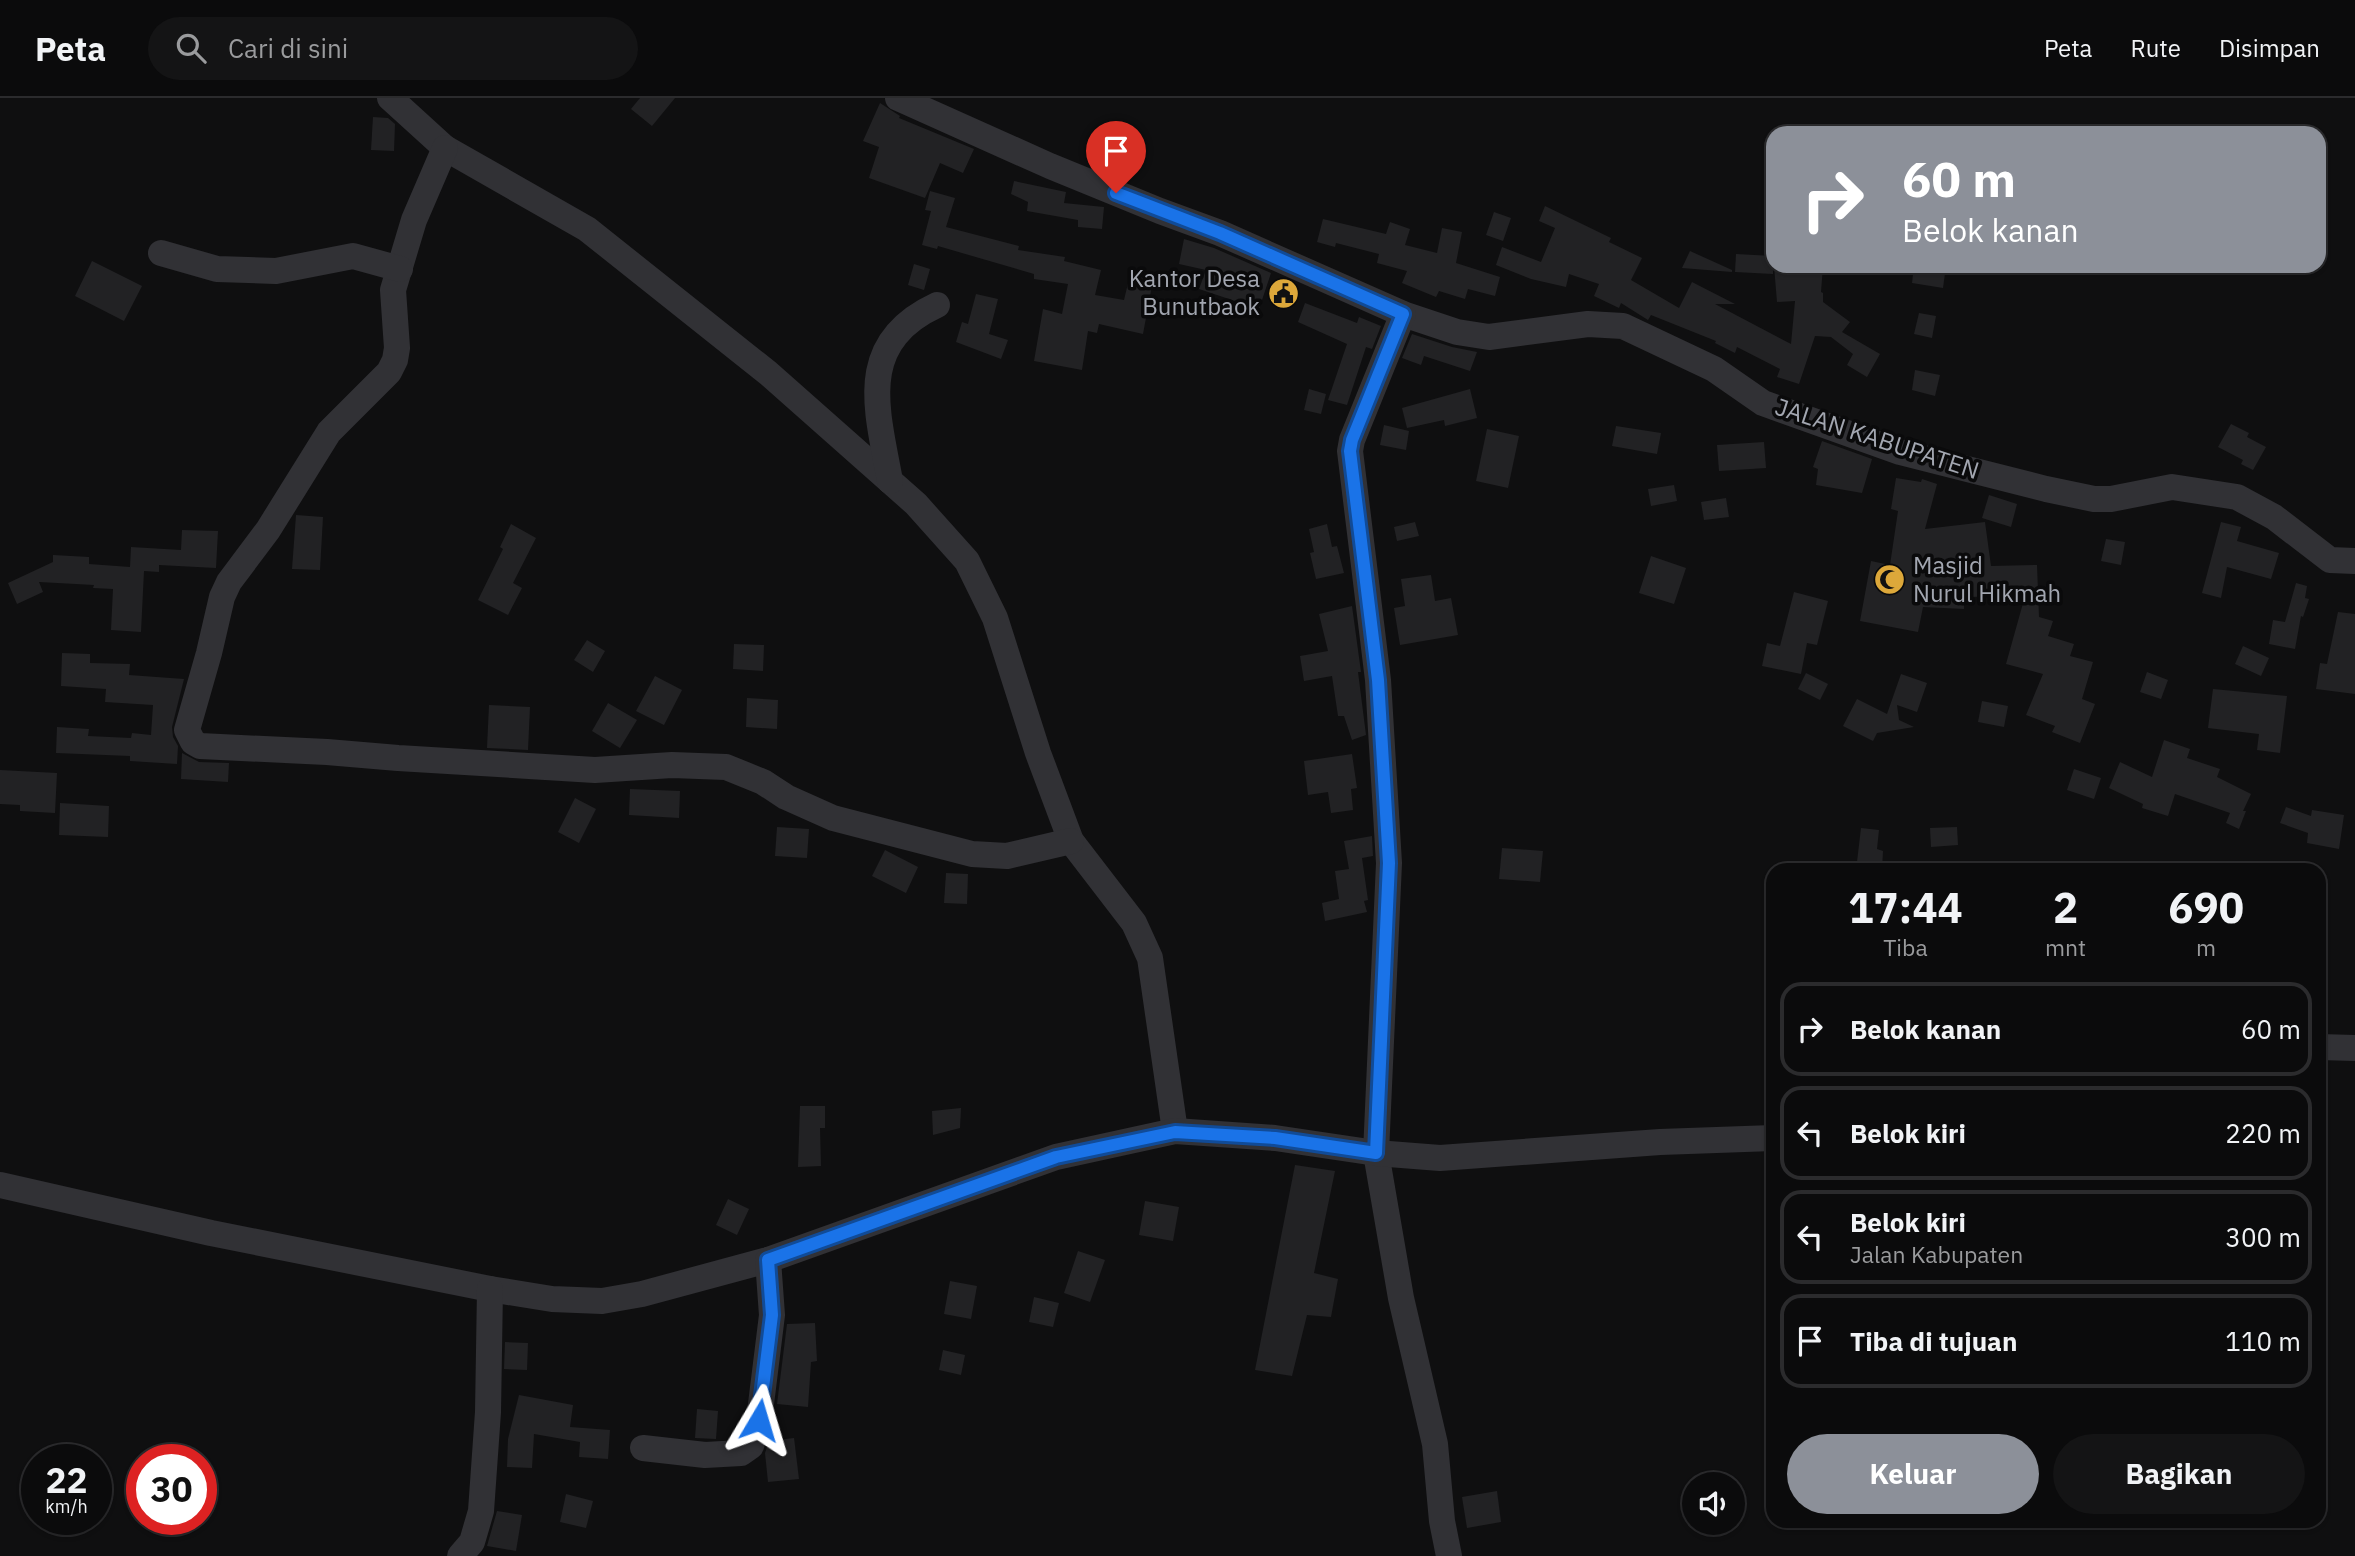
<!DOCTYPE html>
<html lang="id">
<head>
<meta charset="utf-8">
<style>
  body { margin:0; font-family:"IBM Plex Sans",sans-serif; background:#141415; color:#f1f3f6; height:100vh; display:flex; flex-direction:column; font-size:26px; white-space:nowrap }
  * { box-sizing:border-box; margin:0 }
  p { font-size:23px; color:#9a9b9d }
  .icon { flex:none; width:38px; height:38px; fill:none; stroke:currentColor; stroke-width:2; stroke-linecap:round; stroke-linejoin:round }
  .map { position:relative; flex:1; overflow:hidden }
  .sheet { position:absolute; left:1766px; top:765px; width:560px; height:665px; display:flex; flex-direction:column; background:#0b0b0c; border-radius:21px; box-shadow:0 2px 5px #0004,0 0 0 2px #2b2b2d }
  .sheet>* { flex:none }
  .banner { position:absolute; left:1766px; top:28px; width:560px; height:147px; border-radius:21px; box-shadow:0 2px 5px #0004,0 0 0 2px #2b2b2d; background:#8c9099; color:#fff; overflow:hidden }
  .tools { position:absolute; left:1682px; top:1374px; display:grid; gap:14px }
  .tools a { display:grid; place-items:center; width:63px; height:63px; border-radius:50%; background:#0b0b0c; box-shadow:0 2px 5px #0004,0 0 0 2px #2b2b2d; font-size:35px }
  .speed { position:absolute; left:21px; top:1346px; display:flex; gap:14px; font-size:35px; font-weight:700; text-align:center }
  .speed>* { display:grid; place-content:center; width:91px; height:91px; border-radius:50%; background:#0b0b0c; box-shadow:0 2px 5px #0004,0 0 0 2px #2b2b2d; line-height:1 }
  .speed small { font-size:18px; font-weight:400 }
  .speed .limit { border:10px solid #d22; background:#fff; color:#111 }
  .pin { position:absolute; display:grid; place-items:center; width:60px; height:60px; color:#fff; margin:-72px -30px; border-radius:50% 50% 50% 0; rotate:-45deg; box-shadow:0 0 7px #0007 }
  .pin .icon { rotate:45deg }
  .me { position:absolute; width:77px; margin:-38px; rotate:7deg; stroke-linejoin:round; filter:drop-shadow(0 0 5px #0008) }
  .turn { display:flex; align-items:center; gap:24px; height:147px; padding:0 21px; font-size:32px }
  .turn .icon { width:91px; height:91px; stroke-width:2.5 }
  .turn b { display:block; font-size:49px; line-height:60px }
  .eta { display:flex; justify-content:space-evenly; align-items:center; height:119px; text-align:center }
  .eta b { font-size:42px; font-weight:700; line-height:49px }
  .cta { display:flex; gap:14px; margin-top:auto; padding:14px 21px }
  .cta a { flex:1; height:80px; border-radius:42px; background:#8c9099; color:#fff; font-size:28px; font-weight:700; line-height:80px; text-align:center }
  .cta a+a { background:#141415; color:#f1f3f6 }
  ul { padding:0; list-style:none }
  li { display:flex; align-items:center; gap:21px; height:94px; margin:0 14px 10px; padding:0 7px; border:4px solid #2b2b2d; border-radius:21px }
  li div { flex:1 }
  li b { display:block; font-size:26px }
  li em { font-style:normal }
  header { display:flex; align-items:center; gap:42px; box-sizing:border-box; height:98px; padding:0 35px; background:#0b0b0c; border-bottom:2px solid #2b2b2d }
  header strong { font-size:33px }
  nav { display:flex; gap:38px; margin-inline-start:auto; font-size:24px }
  .search { width:490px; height:63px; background:#141415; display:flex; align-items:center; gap:18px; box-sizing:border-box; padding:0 24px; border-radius:38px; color:#9a9b9d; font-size:26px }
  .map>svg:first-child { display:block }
  .building { fill:#222224 }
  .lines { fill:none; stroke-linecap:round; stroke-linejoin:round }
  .minor { stroke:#313135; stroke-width:26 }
  .route-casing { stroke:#114b97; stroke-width:18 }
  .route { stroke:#1a73e8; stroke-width:12 }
  .labels { text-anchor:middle; stroke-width:7; stroke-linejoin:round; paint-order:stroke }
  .poi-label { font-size:24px; fill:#a2a6b0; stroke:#0a0a0b; text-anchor:end }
  .street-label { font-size:24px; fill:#a2a6b0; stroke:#0a0a0b }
</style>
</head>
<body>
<header>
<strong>Peta</strong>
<div class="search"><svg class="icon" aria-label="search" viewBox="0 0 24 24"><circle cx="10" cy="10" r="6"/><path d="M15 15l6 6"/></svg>Cari di sini</div>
<nav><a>Peta</a><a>Rute</a><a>Disimpan</a></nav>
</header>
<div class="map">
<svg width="2355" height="1458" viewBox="0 0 2355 1458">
  <rect width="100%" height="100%" fill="#0f0f10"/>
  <g class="building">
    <polygon points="640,0 675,0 652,28 631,11"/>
    <polygon points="880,5 900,18 899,20 974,51 963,75 940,65 925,100 869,80 879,49 863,43"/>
    <polygon points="373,19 388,20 395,26 394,53 371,52"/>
    <polygon points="1014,83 1066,94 1064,105 1104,109 1102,131 1078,129 1078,122 1027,113 1028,104 1011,96"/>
    <polygon points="930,93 955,100 946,129 1019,148 1018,152 1065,159 1064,163 1101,172 1095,197 1124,202 1130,177 1153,182 1143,236 1099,226 1097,235 1088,233 1082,272 1034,263 1043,211 1062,216 1068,186 1034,181 1034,176 938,148 937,151 922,147 931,113 925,112"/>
    <polygon points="1545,108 1611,140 1609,144 1642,160 1631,182 1679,210 1692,184 1735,206 1715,206 1791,246 1795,203 1777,204 1774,168 1823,168 1821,194 1823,195 1823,204 1850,224 1842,234 1880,256 1867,279 1847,267 1853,256 1831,239 1815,238 1799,286 1777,279 1780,271 1737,249 1735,255 1715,245 1716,243 1651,217 1648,222 1621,205 1619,210 1594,198 1599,186 1569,176 1566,189 1531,181 1496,167 1502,149 1541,164 1555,130 1539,123"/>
    <polygon points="1494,114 1511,120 1503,143 1486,137"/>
    <polygon points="1323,121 1386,136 1390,124 1410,131 1405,147 1437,155 1442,130 1462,134 1456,165 1500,179 1495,198 1468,191 1465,201 1439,193 1436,199 1402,185 1407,173 1377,165 1379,156 1336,145 1335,149 1317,144"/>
    <polygon points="1184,141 1214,150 1271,175 1259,211 1199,191 1206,172 1179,166"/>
    <polygon points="1690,153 1732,172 1732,174 1682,170"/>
    <polygon points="1736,156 1773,158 1773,176 1735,174"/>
    <polygon points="92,163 142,188 124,223 75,198"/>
    <polygon points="914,166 930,171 924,192 908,187"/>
    <polygon points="1914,168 1946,168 1943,190 1912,185"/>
    <polygon points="976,196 998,201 989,236 1008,242 1001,261 956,244 962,224 968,226"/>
    <polygon points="1305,205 1357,225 1359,219 1381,228 1372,251 1366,249 1347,307 1328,302 1347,246 1298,224"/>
    <polygon points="1919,215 1936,218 1932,240 1914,236"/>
    <polygon points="1412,236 1452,249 1477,254 1470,273 1424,258 1421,267 1402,260"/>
    <polygon points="1915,272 1940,277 1935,298 1912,292"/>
    <polygon points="1309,291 1326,296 1321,316 1304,312"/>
    <polygon points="1470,291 1477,320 1445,328 1444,322 1407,330 1402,310"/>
    <polygon points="2231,326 2249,335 2247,339 2266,349 2253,372 2241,366 2243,362 2218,349"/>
    <polygon points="1384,327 1409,333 1406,352 1380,347"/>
    <polygon points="1616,328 1661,335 1657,356 1612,348"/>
    <polygon points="1487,331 1519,338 1508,390 1476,383"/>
    <polygon points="1822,343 1872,361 1862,395 1816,387 1818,371 1813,369"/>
    <polygon points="1764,344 1766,370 1719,373 1717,347"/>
    <polygon points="1896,380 1921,384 1922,381 1937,386 1925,431 1985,424 1991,468 2037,467 2039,519 2053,523 2048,538 2074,546 2070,558 2093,564 2082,601 2095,606 2080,645 2052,634 2055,628 2026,617 2043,576 2006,566 2025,498 1964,499 1964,511 1923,509 1918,534 1860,523 1871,463 1890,467 1898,413 1891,411"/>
    <polygon points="1674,387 1677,403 1651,408 1648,391"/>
    <polygon points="1989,397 2017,406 2011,429 1982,420"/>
    <polygon points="1726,400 1729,419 1704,422 1701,404"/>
    <polygon points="296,417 323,419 320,472 292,471"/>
    <polygon points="1415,424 1419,438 1397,443 1394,429"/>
    <polygon points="2221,424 2241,429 2237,443 2279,455 2271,481 2227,469 2221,500 2202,495"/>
    <polygon points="511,426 536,440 513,485 522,490 508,517 478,502 503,451 500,449"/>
    <polygon points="1327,426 1332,449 1337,448 1344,475 1316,481 1310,455 1314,454 1309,431"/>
    <polygon points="182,432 218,433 216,470 159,467 159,474 144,473 141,534 111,532 113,491 93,490 94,487 39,484 43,494 17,506 8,485 53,464 53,457 89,459 89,466 130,469 131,449 181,452"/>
    <polygon points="2106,441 2125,444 2121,467 2101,463"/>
    <polygon points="1651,458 1686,470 1674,506 1639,495"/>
    <polygon points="1431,477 1435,503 1451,500 1458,537 1400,547 1394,510 1405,508 1401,481"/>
    <polygon points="2296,485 2307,488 2305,500 2309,501 2303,519 2301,518 2295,551 2269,546 2273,522 2285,524"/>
    <polygon points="1794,494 1828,503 1817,547 1807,545 1801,576 1762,568 1767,545 1780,548"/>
    <polygon points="1352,508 1361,574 1358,574 1366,637 1352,642 1344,618 1338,618 1332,578 1304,583 1300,558 1328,553 1319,516"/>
    <polygon points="2338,514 2355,516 2355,596 2316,591 2320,565 2327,566"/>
    <polygon points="587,542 605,553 593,574 574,562"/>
    <polygon points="734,546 764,547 763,573 733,571"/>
    <polygon points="2243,548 2269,560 2261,578 2235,566"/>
    <polygon points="62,555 90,556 90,565 130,566 129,577 184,581 172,629 173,639 178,648 177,666 130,663 130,658 56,655 57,629 89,631 88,638 131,640 132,635 151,637 153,607 105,604 106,591 61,588"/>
    <polygon points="2147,574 2168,582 2161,601 2140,594"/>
    <polygon points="1806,575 1828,586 1820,602 1798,591"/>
    <polygon points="1901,576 1927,585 1917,614 1897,607 1899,622 1914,629 1877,635 1873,643 1843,628 1857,601 1887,616"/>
    <polygon points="655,578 682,592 664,627 636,613"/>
    <polygon points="2213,591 2287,598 2280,655 2257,652 2259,636 2208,630"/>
    <polygon points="747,600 778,602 777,631 746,629"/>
    <polygon points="1982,603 2008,608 2004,629 1978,624"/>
    <polygon points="608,605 637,622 620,650 592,633"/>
    <polygon points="489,607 530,609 528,652 487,650"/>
    <polygon points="2164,642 2190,651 2187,660 2220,671 2217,679 2251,696 2243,713 2246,713 2239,731 2226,725 2230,715 2175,696 2168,718 2142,710 2143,706 2109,690 2120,664 2152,679"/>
    <polygon points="182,655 199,664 229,665 228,684 181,681"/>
    <polygon points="1352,656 1357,690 1351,691 1353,712 1331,715 1328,694 1308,697 1304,663"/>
    <polygon points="2074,671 2101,680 2094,701 2067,692"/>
    <polygon points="0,672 57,675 55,715 20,713 20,707 0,706"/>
    <polygon points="630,691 680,693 679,720 629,717"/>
    <polygon points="575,700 596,711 579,745 558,734"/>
    <polygon points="60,705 109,708 108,739 59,737"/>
    <polygon points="2286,709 2311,718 2312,712 2344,717 2339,751 2307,745 2308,735 2280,725"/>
    <polygon points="777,729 809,731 807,760 775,758"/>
    <polygon points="1957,729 1958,747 1931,749 1930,730"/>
    <polygon points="1861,730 1879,732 1877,751 1883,753 1882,772 1866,772 1866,764 1857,764"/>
    <polygon points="1372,738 1373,758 1362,760 1368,802 1364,803 1367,814 1325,823 1322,805 1339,801 1335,773 1349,771 1344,743"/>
    <polygon points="1502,750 1543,753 1540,784 1499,781"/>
    <polygon points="885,752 918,769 906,795 872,778"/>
    <polygon points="946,775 968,776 967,806 944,805"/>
    <polygon points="800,1008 825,1008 825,1030 820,1030 821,1068 798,1069"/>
    <polygon points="961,1010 960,1030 933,1037 932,1013"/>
    <polygon points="1295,1067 1335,1073 1314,1175 1338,1181 1331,1219 1307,1217 1292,1278 1255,1272"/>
    <polygon points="728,1101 749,1111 737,1137 716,1127"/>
    <polygon points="1145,1103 1179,1109 1173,1143 1139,1137"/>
    <polygon points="1078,1153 1105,1162 1090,1204 1064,1195"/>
    <polygon points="950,1183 977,1188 971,1221 944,1216"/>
    <polygon points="1034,1199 1059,1205 1053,1229 1029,1224"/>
    <polygon points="815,1225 817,1263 811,1264 808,1309 777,1306 787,1226"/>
    <polygon points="505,1244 528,1245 527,1272 504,1271"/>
    <polygon points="943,1252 965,1257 961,1277 939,1272"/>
    <polygon points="519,1297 573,1307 570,1329 610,1332 608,1361 579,1359 580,1344 534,1336 532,1370 507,1369 508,1341"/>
    <polygon points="697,1311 718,1313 716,1341 695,1340"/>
    <polygon points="794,1340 799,1381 768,1384 765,1355 769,1343"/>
    <polygon points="1497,1393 1501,1424 1467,1430 1462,1399"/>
    <polygon points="566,1396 593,1403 586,1430 560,1424"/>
    <polygon points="497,1413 522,1417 516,1453 487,1448"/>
  </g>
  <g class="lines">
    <g class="minor">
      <polyline points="390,0 445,50 587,131 768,275 916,406 967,463 995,520 1038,655 1071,743 1134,825 1150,860 1175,1033"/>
      <polyline points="898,0 1050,68 1160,113 1220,135 1403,216 1457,234 1489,239 1588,226 1623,228 1714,271 1763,305 1900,354 2046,391 2094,401 2111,401 2172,389 2237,399 2274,419 2330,462 2355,463"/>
      <polyline points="445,50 414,122 393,192 397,250 395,262 389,274 329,334 268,432 229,484 222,499 209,555 187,632 193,644 200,648 327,654 398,660 595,672 672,667 726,669 763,684 786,699 833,720 972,756 1007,758 1071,743"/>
      <polyline points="161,155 217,171 276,173 353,158 400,171"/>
      <polyline points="1403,216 1352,342 1350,353 1378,582 1389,765 1376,1055 1401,1200 1435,1346 1442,1423 1449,1458"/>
      <path d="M 890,383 C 877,311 855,245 937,207"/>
      <polyline points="2319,949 2355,950"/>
      <polyline points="0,1087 211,1135 490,1191 552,1201 602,1203 642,1196 768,1162 1056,1059 1175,1033 1275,1040 1376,1055 1440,1060 1660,1044 1773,1040"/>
      <polyline points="643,1350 705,1357 741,1355 751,1348 759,1322 772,1217 768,1162"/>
      <polyline points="460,1458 472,1444 481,1413 488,1314 490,1191"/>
    </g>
  </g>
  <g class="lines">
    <defs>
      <polyline id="route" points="759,1322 772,1217 768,1162 1056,1059 1175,1034 1275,1040 1376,1055 1389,765 1378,582 1350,353 1352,342 1403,216 1220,135 1116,95"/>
    </defs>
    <use href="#route" class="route-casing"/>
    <use href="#route" class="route"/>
  </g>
  <defs>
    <symbol id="civic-disc" viewBox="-11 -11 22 22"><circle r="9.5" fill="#dda83a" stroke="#0a0a0b"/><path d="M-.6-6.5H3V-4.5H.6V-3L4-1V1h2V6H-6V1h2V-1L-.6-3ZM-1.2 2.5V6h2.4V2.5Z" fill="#111"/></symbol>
    <symbol id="mosque-disc" viewBox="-11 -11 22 22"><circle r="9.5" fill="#dda83a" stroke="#0a0a0b"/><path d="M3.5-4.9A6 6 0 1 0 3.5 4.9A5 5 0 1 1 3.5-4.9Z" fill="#111"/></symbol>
  </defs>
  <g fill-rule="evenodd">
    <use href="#civic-disc" x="1266" y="178" width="35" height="35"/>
    <use href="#mosque-disc" x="1872" y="464" width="35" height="35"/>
  </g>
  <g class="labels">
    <g class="poi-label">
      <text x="1260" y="189">Kantor Desa<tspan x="1260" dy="28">Bunutbaok</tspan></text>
      <text x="1913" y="476" text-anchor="start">Masjid<tspan x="1913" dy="28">Nurul Hikmah</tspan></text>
    </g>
    <g class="street-label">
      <text transform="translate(1877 341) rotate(18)" y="8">JALAN KABUPATEN</text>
    </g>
  </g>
</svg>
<div class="tools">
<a><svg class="icon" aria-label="sound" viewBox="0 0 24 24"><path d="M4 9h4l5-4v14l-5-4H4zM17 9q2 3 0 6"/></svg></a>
</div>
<div class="speed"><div>22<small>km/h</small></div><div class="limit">30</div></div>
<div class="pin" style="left:1116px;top:95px;background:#d93025"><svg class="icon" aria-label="arrive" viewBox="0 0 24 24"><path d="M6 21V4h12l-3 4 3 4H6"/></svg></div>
<svg class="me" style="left:759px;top:1322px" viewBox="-20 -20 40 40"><path d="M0-17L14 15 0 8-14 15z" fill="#1a73e8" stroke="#fff" stroke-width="4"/></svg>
<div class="banner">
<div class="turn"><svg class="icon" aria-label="right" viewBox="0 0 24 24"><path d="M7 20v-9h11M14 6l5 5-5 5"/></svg><div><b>60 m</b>Belok kanan</div></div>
</div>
<section class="sheet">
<div class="eta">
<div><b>17:44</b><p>Tiba</p></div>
<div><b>2</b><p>mnt</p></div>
<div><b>690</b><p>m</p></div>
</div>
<ul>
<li><svg class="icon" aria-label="right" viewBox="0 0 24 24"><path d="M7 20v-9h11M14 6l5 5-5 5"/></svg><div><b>Belok kanan</b></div><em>60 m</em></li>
<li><svg class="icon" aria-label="left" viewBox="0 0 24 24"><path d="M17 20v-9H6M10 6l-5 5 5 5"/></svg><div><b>Belok kiri</b></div><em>220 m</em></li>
<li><svg class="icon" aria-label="left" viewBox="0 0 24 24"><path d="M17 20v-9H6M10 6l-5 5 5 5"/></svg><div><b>Belok kiri</b><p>Jalan Kabupaten</p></div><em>300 m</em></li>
<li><svg class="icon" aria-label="arrive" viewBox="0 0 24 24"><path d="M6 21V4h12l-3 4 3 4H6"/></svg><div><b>Tiba di tujuan</b></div><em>110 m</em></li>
</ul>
<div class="cta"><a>Keluar</a><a>Bagikan</a></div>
</section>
</div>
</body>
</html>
